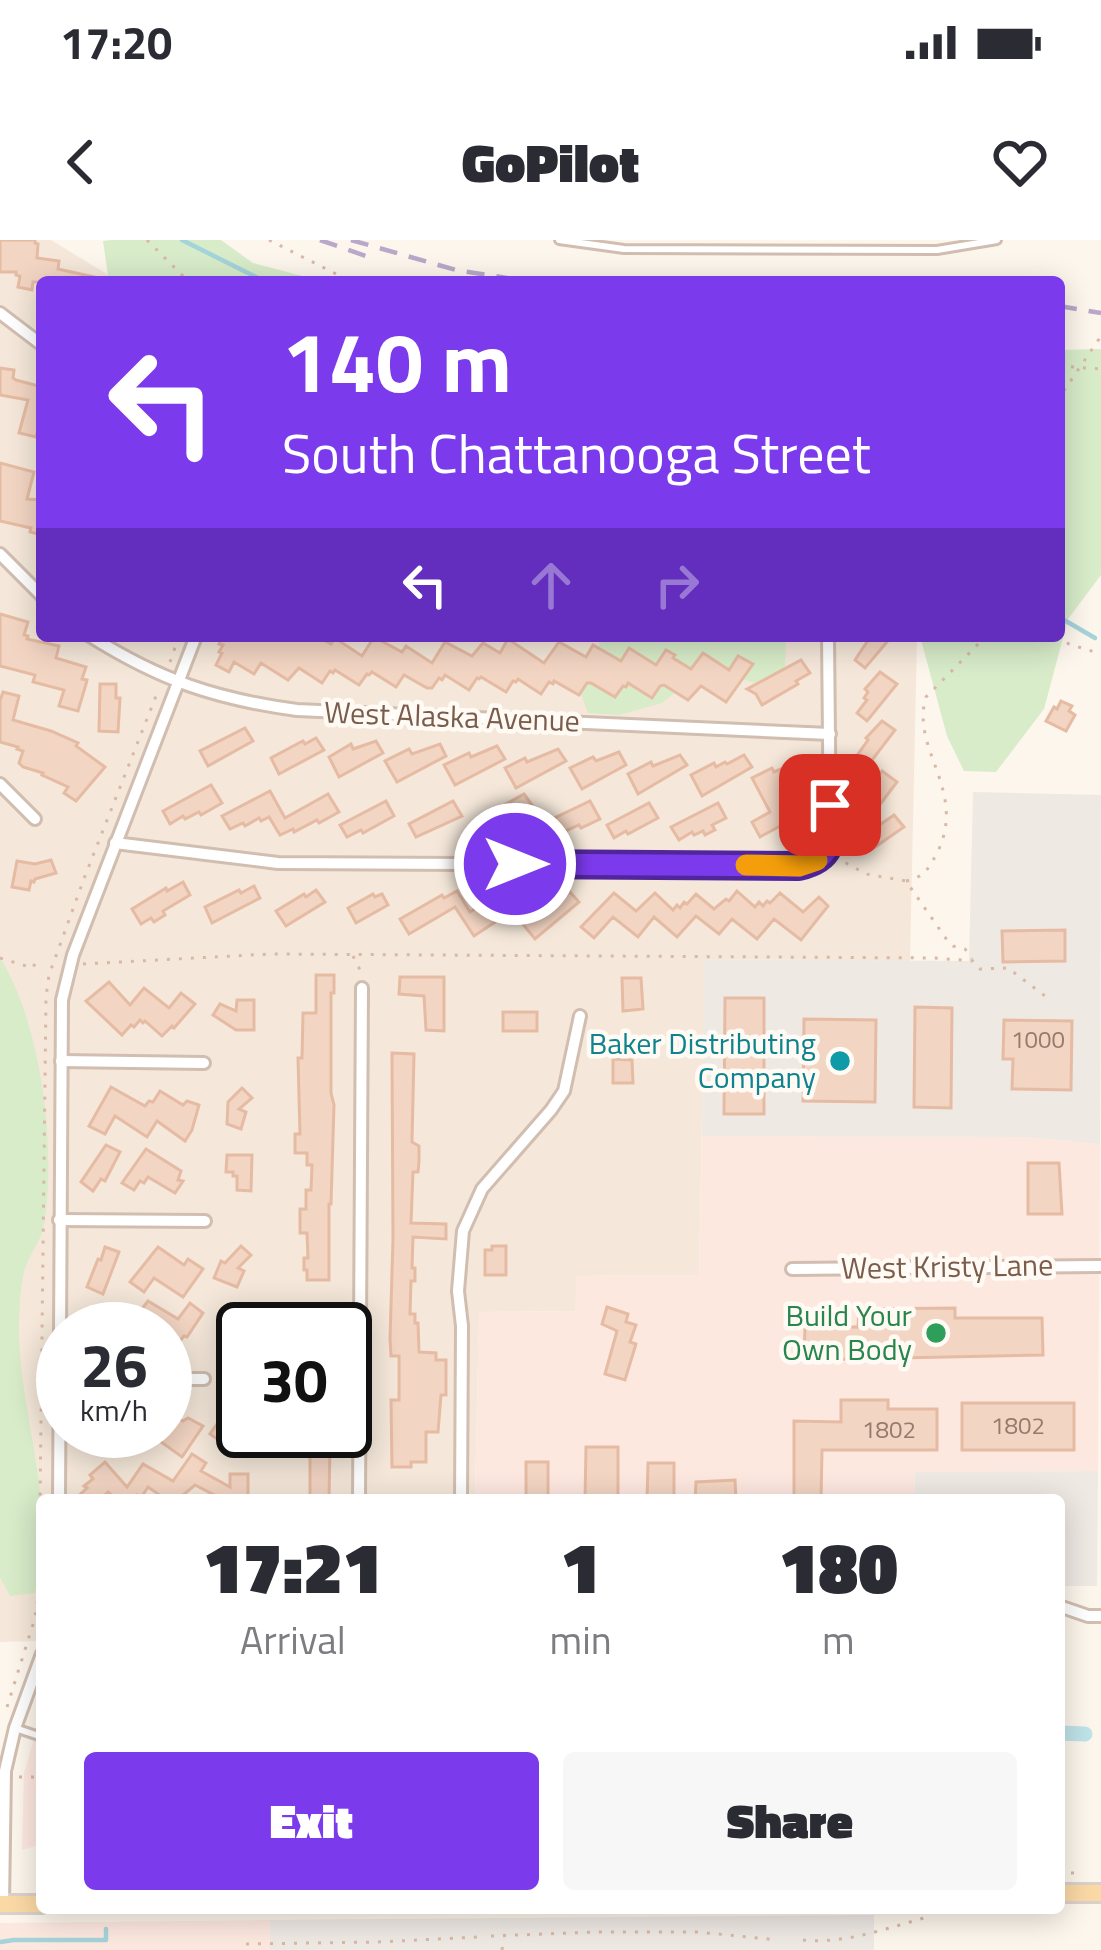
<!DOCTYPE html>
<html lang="en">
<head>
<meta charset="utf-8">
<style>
  body { margin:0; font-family:"Titillium Web",sans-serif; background:#f7f7f7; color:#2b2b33; height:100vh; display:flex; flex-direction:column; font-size:45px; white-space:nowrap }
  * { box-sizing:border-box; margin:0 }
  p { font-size:39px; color:#7c7c81 }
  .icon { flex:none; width:66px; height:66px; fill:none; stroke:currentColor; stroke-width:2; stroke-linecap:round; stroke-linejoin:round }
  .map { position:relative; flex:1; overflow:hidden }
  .sheet { position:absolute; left:36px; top:1254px; width:1029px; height:420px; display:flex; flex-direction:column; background:#fff; border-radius:12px; box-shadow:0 6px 30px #0003 }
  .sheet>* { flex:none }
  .banner { position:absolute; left:36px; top:36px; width:1029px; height:366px; border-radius:12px; box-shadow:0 6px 30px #0003; background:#7c3aed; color:#fff; overflow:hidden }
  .speed { position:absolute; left:36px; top:1062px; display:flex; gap:24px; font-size:60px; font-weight:700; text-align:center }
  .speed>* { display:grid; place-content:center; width:156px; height:156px; border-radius:50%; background:#fff; box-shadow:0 6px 30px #0003; line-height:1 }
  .speed small { font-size:30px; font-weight:400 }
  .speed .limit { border:6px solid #111; border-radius:18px; background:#fff; color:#111 }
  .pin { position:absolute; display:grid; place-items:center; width:102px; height:102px; color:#fff; margin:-51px; border-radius:24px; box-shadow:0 6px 18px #0006 }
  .me { position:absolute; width:132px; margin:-66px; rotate:90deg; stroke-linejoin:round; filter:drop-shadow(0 0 9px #0008) }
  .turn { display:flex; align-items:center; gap:42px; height:252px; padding:0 48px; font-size:54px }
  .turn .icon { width:156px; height:156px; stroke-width:2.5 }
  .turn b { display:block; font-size:84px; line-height:102px }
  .lanes { display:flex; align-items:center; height:114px; padding:0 48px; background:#0003; justify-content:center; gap:60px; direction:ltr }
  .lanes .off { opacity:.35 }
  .eta { display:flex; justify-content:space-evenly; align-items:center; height:204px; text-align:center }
  .eta b { font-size:72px; font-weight:800; line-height:84px }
  .action { display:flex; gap:24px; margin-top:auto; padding:24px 48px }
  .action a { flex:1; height:138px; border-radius:12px; background:#7c3aed; color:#fff; font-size:48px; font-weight:800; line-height:138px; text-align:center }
  .action a+a { background:#f7f7f7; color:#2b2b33 }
  .status { display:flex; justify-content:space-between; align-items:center; height:84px; padding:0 60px; background:#fff; direction:ltr }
  .status svg { height:33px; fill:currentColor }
  header { display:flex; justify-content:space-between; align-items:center; height:156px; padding:0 48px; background:#fff; font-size:54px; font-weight:800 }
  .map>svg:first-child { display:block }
  .residential { fill:#f5e8da; fill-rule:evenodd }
  .commercial { fill:#fde8e0 }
  .industrial { fill:#efe9e4 }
  .green { fill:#d8ecc9 }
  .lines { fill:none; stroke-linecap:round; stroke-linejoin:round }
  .stream { stroke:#a5d3da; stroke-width:4.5 }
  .canal { stroke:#bfe3e8; stroke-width:15 }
  .building { fill:#f3d5c3; stroke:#e6bba3; stroke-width:3 }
  .service-casing { stroke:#d1beb0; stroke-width:12 }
  .minor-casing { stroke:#d1beb0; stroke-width:16 }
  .primary-casing { stroke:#dad1cd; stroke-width:22 }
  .path { stroke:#d9b8a5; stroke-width:3; stroke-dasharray:3 9; stroke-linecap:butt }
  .service { stroke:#fff; stroke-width:6 }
  .minor { stroke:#fff; stroke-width:10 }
  .primary { stroke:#fbd9a5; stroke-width:16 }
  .rail { stroke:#b9a8c9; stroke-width:4.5; stroke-dasharray:18 12; stroke-linecap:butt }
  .route-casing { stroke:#51269a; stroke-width:30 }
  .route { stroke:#7c3aed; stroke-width:21 }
  .slow { stroke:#f59e0b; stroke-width:21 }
  .culture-dot { fill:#0f9aa8; stroke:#fffaf3; stroke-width:4.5 }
  .leisure-dot { fill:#2e9e5b; stroke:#fffaf3; stroke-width:4.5 }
  .labels { text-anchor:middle; stroke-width:9; stroke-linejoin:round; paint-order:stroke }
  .number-label { font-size:24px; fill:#987a6a }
  .street-label { font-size:30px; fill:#7a5c4d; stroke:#fffaf3 }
  .culture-label { font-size:30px; fill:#0d838f; stroke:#fffaf3; text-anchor:end }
  .leisure-label { font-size:30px; fill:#27864d; stroke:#fffaf3; text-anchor:end }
</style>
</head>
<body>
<div class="status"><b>17:20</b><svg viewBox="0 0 49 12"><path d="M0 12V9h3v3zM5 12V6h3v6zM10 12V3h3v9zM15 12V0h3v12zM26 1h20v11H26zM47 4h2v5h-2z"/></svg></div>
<header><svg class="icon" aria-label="back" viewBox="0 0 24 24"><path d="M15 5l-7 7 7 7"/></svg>GoPilot<svg class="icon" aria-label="heart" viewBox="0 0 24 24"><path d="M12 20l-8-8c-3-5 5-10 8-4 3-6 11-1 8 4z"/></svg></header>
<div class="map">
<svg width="1101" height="1710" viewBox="0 0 1101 1710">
  <rect width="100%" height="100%" fill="#fdf6ec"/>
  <path class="residential" d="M 0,0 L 51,0 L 120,42 L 42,42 L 42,396 L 917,396 L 910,721 L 705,719 L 699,1035 L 577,1036 L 576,1071 L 479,1072 L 475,1260 L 42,1260 L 42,1401 L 0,1402 ZM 63,1089 L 165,1089 L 165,1191 L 63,1191 ZM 243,1089 L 345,1089 L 345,1191 L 243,1191 Z"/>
  <g class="commercial">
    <polygon points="702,896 1025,897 1100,904 1098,1231 915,1232 914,1260 475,1260 479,1072 575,1071 577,1036 699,1035"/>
    <polygon points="42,1471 42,1604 22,1610 24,1533"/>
    <polygon points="270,1680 270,1710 0,1710 0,1683"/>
  </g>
  <g class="industrial">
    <polygon points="973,552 1101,555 1100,904 1025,897 702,896 704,719 969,721"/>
    <polygon points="1098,1231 1097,1346 1059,1346 1059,1260 914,1260 915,1232"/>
    <polygon points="874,1675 874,1710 270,1710 270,1680"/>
  </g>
  <g class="green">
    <polygon points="112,0 221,0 253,23 325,42 109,42 103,1"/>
    <polygon points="1101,109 1101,335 1068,379 1044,469 996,532 964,531 947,496 920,396 1059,396 1059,110"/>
    <polygon points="600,396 783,396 786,401 785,432 754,443 728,434 691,440 662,463 619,475 588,473 577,444 598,416"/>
    <path d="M 0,718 C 41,782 57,909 44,984 C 42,999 31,1012 26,1026 C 20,1042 20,1064 19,1080 C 17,1160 49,1238 41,1317 C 40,1329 37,1341 35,1353 L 10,1356 L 0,1337 Z"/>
  </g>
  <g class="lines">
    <g class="stream">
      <polyline points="182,0 266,42"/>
      <polyline points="1059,377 1095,398"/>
      <polyline points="0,1702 14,1700 106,1700 106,1689"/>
    </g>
    <polyline class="canal" points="1059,1493 1085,1494"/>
  </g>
  <g class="building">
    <polygon points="0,0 35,0 35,3 38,4 37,18 59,21 58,29 94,37 93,42 33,42 32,50 18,47 20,36 16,35 16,32 0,32"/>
    <polygon points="0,128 14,130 13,138 16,140 42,147 42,175 36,197 19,193 28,160 0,155"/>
    <polygon points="0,223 34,232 27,259 42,260 42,295 30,292 31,288 0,281"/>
    <polygon points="0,374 28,382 24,395 28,396 27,399 59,406 56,418 86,427 82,439 87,440 86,444 78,471 59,466 64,450 33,442 35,435 0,426"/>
    <polygon points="223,396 317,396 331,404 335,398 362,416 374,397 402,412 406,406 432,423 445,402 472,416 483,403 500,413 508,399 544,423 559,402 586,417 593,405 621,421 629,408 656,425 666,410 675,415 673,418 691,429 703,413 729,430 738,416 753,424 726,462 701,446 688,460 664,445 660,446 652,458 628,443 626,447 623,446 615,457 591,443 587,443 579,455 554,441 553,444 549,442 541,454 518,439 516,442 513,441 506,452 481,437 479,439 477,438 469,450 445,435 442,440 439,438 432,448 427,448 404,435 396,447 372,432 369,435 367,434 359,445 335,430 333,433 330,431 322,443 299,428 288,440 261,423 254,434 234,422 229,432 216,425 222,413 219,412 223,405 219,404"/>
    <polygon points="871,396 892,396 865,428 855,420"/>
    <polygon points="801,420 810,433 796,441 798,444 762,465 756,454 747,449"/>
    <polygon points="880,432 897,444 867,481 857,473 867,460 864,458 868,452 865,449"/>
    <polygon points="100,444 116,444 116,458 120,458 118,492 99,491"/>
    <polygon points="3,452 19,456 13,480 51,491 78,503 76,506 105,527 76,561 64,553 68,547 42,535 43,533 23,527 19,523 23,511 17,509 18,507 0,502 0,461"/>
    <polygon points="1061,461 1072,466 1069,471 1075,475 1066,491 1046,481 1054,467 1057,469"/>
    <polygon points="882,481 895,490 866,528 856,517 868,500 866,498"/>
    <polygon points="245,488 253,501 208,526 200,511"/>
    <polygon points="316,498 324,510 279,534 271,518 297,504 303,501 305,504"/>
    <polygon points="376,501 383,513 339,537 329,517 351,504 353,509"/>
    <polygon points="440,504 446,516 397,542 385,521 409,509 412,514"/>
    <polygon points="497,506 505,519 455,545 444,525 469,513 471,517"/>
    <polygon points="558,509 566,521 516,548 505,528 525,518 527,522"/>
    <polygon points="619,512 626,525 582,549 570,528 593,517 596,521"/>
    <polygon points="680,515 687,525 638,554 628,534 651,522 653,526"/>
    <polygon points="744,515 752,527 702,556 691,535 714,523 716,527 725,522 727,524"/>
    <polygon points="802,520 810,532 790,543 806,568 793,575 795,578 760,597 752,582 770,572 752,538 772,528 774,532"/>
    <polygon points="882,531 897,542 872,575 857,575 857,562 862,562 877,542 874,540"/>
    <polygon points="211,545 222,563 201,575 199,572 185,579 183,576 170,584 163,571"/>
    <polygon points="270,551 285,578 328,554 339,572 319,583 317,580 294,592 293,589 280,595 269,577 261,581 259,578 245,586 243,583 230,589 222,576"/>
    <polygon points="524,554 537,572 515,585 513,581 496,591 494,588 481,595 474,582"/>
    <polygon points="386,561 394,576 363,593 361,590 347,597 340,585"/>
    <polygon points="453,561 462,576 416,597 409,584"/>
    <polygon points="590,561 600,579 581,588 579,585 548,599 540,585"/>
    <polygon points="649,563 658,578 628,594 626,591 614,598 607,585"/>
    <polygon points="718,563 726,578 712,585 715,590 705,595 703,591 694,595 692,592 679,600 671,587"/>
    <polygon points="894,575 904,587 871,610 862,597"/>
    <polygon points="51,620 56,633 35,639 34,642 31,641 29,650 12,647 17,621 35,624"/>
    <polygon points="183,642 190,655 163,671 165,675 154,682 151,678 141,684 132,669 166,648 167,651"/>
    <polygon points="254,646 260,658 212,683 205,667 239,650 241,653"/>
    <polygon points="316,650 325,662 286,686 276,671 304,654 306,657"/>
    <polygon points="457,651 470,672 484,663 487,667 500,658 502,661 513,655 528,676 542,664 545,668 570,652 579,662 535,699 512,671 474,696 455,667 409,694 400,679 442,655 444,658"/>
    <polygon points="737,651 755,667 759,662 763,666 767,661 770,663 780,653 803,672 819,657 828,666 801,700 774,679 757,699 732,679 719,694 696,676 677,697 654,677 638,697 613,677 594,698 581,687 614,653 636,671 655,653 673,670 677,665 680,668 684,662 687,664 696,654 714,669 726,659 729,661"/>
    <polygon points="373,654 375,657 382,654 388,665 356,683 348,668"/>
    <polygon points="1065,690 1065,721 1003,722 1002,691"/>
    <polygon points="316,735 334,735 334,753 331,753 331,853 334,865 331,964 329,964 329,1040 307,1040 307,1030 304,1030 304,1018 308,1018 307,993 300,993 300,969 306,969 306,950 311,950 312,925 307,925 307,913 295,913 295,894 300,894 298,818 302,818 303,773 316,773"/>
    <polygon points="400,737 444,737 444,791 426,790 424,756 399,754"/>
    <polygon points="622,738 641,738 643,769 623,771"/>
    <polygon points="109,742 130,765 144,748 169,768 181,753 195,764 174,788 172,786 162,796 145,781 143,783 140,780 134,787 131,785 122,795 86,761"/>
    <polygon points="725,758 764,758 764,874 724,874"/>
    <polygon points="237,760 254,760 254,790 236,790 213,775 220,764 236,771"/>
    <polygon points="915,767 952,768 951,868 914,867"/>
    <rect x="503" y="772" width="34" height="19"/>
    <polygon points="804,779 876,780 875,862 803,861"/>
    <polygon points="1004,780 1072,781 1071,850 1012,849 1013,819 1003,819"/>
    <polygon points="392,813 414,814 412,902 419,906 419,922 418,932 413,932 411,983 446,984 446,999 413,997 412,1028 415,1028 415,1041 411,1041 410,1074 415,1074 415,1083 418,1083 419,1112 436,1113 436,1120 446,1120 446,1155 441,1155 438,1192 426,1192 426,1222 411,1222 411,1227 392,1227 391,1160 399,1160 399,1116 391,1116 390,1099 393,999"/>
    <polygon points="613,819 632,820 633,843 613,843"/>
    <polygon points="111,847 145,866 149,861 153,862 160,851 183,865 187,861 199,865 192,890 185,901 157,881 147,897 115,876 105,894 89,886"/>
    <polygon points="242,848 252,858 239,869 246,872 241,889 227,884 228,862"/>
    <polygon points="106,905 120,912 105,941 101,939 93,951 81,942"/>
    <polygon points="146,909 181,931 178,940 183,941 175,953 148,937 144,943 140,941 134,950 122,943"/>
    <polygon points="227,915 252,915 251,951 237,950 237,936 233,936 233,932 226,932"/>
    <polygon points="1028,923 1059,923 1062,974 1028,974"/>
    <polygon points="241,1006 251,1015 238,1028 244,1031 237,1047 214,1038 221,1021 225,1023"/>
    <polygon points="492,1006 506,1006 506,1035 485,1035 485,1010 492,1010"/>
    <polygon points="105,1007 119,1012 103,1054 87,1047 98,1019 101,1020"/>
    <polygon points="158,1007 184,1025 188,1019 203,1029 183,1057 154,1038 144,1052 130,1042"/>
    <polygon points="148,1061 178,1079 190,1063 203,1073 187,1097 184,1096 175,1107 165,1101 165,1089 128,1089 140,1072 145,1072 141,1070"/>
    <polygon points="607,1067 628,1074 626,1082 636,1085 630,1102 636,1104 625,1140 605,1134 617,1091 602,1084"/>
    <polygon points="955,1068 955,1078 1042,1078 1043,1115 804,1120 805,1087 858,1087 859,1069"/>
    <polygon points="250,1072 250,1089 243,1089 243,1094 231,1094 231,1091 225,1090 225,1073"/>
    <polygon points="841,1160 888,1160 888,1169 937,1169 937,1210 822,1210 821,1260 794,1260 794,1181 841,1182"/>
    <polygon points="243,1162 243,1185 227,1206 210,1194 222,1177 225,1179 229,1174 231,1176"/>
    <rect x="962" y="1163" width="112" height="47"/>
    <polygon points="165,1171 183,1181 188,1178 203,1186 182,1217 153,1196 144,1209 115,1191 103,1212 87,1204 94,1191 165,1191"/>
    <polygon points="326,1197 326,1205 330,1205 329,1260 310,1260 310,1198"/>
    <polygon points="586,1207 618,1207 618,1260 585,1260"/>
    <polygon points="192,1214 206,1223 201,1231 230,1247 230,1234 248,1234 248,1257 254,1260 224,1260 195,1245 177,1260 167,1260 148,1247 141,1258 138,1256 139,1260 118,1260 108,1252 99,1260 74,1260 87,1248 84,1246 93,1239 90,1235 105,1222 127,1247 143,1224 173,1241"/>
    <rect x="526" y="1222" width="22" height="38"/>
    <polygon points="648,1223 674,1223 674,1260 647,1260"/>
    <polygon points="735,1240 736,1260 695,1260 696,1242"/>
  </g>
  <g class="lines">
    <defs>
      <g id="service">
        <polyline points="559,0 624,9 937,10 997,0"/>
        <polyline points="15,1488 42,1497"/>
      </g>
      <g id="minor">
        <polyline points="0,73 42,105"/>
        <polyline points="0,314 42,356"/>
        <path d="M 90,396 C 160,440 215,459 297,470 L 830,494"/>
        <polyline points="0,544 35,579"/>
        <path d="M 115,603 L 278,623 L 799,626 C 815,622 826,617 830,601 L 828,396"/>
        <polyline points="61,821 204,823"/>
        <polyline points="59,980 205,981"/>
        <polyline points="792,1029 1101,1026"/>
        <polyline points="165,1139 204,1139"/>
        <polyline points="59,1260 62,760 73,715 196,396"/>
        <polyline points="359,1260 362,748"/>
        <polyline points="461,1260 462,1086 458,1051 463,991 482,949 551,870 564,851 580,776"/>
        <polyline points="1059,1366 1088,1376 1101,1376"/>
        <polyline points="3,1664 5,1531 15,1488 42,1414"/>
      </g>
      <g id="primary">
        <polyline points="1059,1653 1101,1653"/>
        <polyline points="0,1664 42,1664"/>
      </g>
    </defs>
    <use href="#service" class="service-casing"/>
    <use href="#minor" class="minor-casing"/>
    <use href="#primary" class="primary-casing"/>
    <g class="path">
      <polyline points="147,0 189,42"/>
      <polyline points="269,0 352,42"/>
      <polyline points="1059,126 1101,129"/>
      <polyline points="1059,162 1063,152 1099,99 1100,93"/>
      <polyline points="1057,396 1069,404 1101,414"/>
      <polyline points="170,422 179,396"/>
      <polyline points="835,617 866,634 906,641 947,700 953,706 965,709 972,719"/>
      <path d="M 906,641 C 925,637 929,628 938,611 C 967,550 910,509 926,457 L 986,396"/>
      <polyline points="353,716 362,734"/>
      <polyline points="0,718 33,728 38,716"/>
      <polyline points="83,724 270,714 935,718 973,721 980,729 1008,728 1049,759"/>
      <polyline points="7,1467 35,1378 39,1350 46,757 49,735 85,636 158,451"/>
      <polyline points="19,1537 42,1537"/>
      <polyline points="1059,1633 1074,1633"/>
      <polyline points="491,1696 596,1692 698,1692 778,1700"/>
      <path d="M 803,1700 C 845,1704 884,1689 924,1678"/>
      <polyline points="246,1704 378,1702 478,1697"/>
      <polyline points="502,1710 504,1698"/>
    </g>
    <use href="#service" class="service"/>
    <use href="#minor" class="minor"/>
    <use href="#primary" class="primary"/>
    <g class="rail">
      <polyline points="320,0 366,16"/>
      <polyline points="351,0 456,30 533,42"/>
      <polyline points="1059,66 1101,73"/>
    </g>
  </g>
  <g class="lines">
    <defs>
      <path id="route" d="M 515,624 L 799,626 C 837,617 830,597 830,565"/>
    </defs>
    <use href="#route" class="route-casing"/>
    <use href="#route" class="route"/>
    <polyline class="slow" points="746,625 799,626 817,620"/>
  </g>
  <circle class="culture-dot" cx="840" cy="821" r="12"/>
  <circle class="leisure-dot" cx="936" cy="1093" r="12"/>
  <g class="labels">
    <g class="number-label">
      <text x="1038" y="808">1000</text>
      <text x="1018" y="1194">1802</text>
      <text x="889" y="1198">1802</text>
    </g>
    <g class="street-label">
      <text transform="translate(452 477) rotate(2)" y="10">West Alaska Avenue</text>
      <text transform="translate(947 1027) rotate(-1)" y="10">West Kristy Lane</text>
    </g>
    <g class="culture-label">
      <text x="816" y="814">Baker Distributing<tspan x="816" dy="34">Company</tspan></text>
    </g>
    <g class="leisure-label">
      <text x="912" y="1086">Build Your<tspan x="912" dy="34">Own Body</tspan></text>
    </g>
  </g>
</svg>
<div class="speed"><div>26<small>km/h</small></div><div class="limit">30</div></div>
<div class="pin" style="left:830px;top:565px;background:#d93025"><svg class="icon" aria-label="arrive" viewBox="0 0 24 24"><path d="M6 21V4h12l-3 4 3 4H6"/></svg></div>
<svg class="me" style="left:515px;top:624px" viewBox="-20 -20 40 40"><circle r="17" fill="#7c3aed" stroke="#fff" stroke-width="3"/><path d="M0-11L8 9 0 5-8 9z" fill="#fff"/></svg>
<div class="banner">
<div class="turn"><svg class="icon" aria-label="left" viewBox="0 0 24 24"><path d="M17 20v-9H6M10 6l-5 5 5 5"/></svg><div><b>140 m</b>South Chattanooga Street</div></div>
<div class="lanes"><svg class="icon" aria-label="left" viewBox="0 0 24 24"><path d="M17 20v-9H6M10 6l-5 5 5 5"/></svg><svg class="icon off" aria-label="ahead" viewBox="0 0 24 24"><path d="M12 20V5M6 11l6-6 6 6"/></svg><svg class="icon off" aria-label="right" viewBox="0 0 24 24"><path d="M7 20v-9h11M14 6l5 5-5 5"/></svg></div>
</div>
<section class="sheet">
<div class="eta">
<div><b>17:21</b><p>Arrival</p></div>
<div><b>1</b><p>min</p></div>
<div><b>180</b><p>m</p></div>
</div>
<div class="action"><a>Exit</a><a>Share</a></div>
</section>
</div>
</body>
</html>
